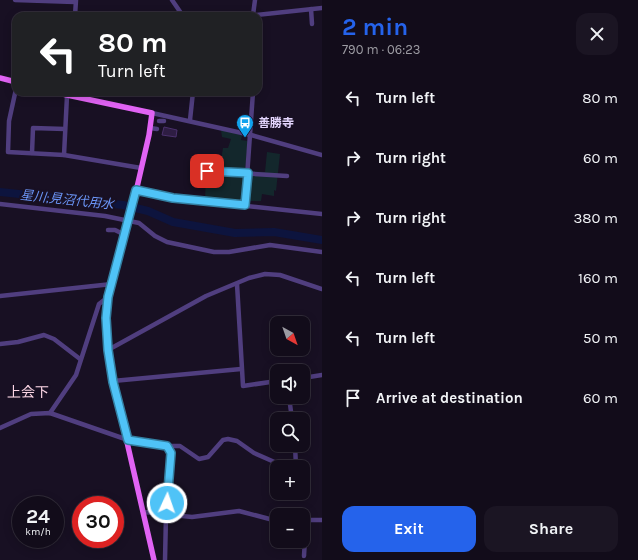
<!DOCTYPE html>
<html lang="en">
<head>
<meta charset="utf-8">
<style>
  body { margin:0; font-family:Karla,"Noto Sans JP",sans-serif; background:#1b1523; color:#f1f3f6; height:100vh; display:flex; flex-direction:column; font-size:15px; white-space:nowrap }
  * { box-sizing:border-box; margin:0 }
  p { font-size:13px; color:#9c9ba2 }
  .icon { flex:none; width:22px; height:22px; fill:none; stroke:currentColor; stroke-width:2; stroke-linecap:round; stroke-linejoin:round }
  .map { position:relative; flex:1; overflow:hidden }
  .side { display:flex; flex-direction:column; background:#120c1a; width:316px }
  .side>* { flex:none }
  .guide { position:absolute; left:12px; top:12px; width:250px; height:84px; border-radius:12px; box-shadow:0 2px 10px #0003,0 0 0 1px #312c39; background:#202124; color:#fff; overflow:hidden }
  .needle { width:26px; rotate:140deg }
  .fabs { position:absolute; left:270px; top:316px; display:grid; gap:8px }
  .fabs a { display:grid; place-items:center; width:40px; height:40px; border-radius:8px; background:#120c1a; box-shadow:0 2px 10px #0003,0 0 0 1px #312c39; font-size:20px }
  .speed { position:absolute; left:12px; top:496px; display:flex; gap:8px; font-size:20px; font-weight:700; text-align:center }
  .speed>* { display:grid; place-content:center; width:52px; height:52px; border-radius:50%; background:#120c1a; box-shadow:0 2px 10px #0003,0 0 0 1px #312c39; line-height:1 }
  .speed small { font-size:10px; font-weight:400 }
  .speed .limit { border:6px solid #d22; background:#fff; color:#111 }
  .pin { position:absolute; display:grid; place-items:center; width:34px; height:34px; color:#fff; margin:-17px; border-radius:8px; box-shadow:0 2px 6px #0006 }
  .me { position:absolute; width:44px; margin:-22px; rotate:3deg; stroke-linejoin:round; filter:drop-shadow(0 0 3px #0008) }
  .turn { display:flex; align-items:center; gap:14px; height:84px; padding:0 20px; font-size:18px }
  .turn .icon { width:52px; height:52px; stroke-width:2.5 }
  .turn b { display:block; font-size:28px; line-height:34px }
  .round { display:grid; place-items:center; flex:none; width:42px; height:42px; border-radius:12px; background:#1b1523 }
  .overview { display:flex; align-items:center; justify-content:space-between; height:68px; padding:0 20px }
  h1 { font-size:24px; font-weight:700; line-height:30px; color:#2563eb }
  .cta { display:flex; gap:8px; margin-top:auto; padding:8px 20px }
  .cta a { flex:1; height:46px; border-radius:12px; background:#2563eb; color:#fff; font-size:16px; font-weight:700; line-height:46px; text-align:center }
  .cta a+a { background:#1b1523; color:#f1f3f6 }
  ul { padding:0; list-style:none }
  li { display:flex; align-items:center; gap:12px; height:60px; padding:0 20px }
  li div { flex:1 }
  li b { display:block; font-size:15px }
  li em { font-style:normal }
  main { display:flex; flex:1; min-height:0 }
  .map>svg:first-child { display:block }
  .green { fill:#13272c }
  .lines { fill:none; stroke-linecap:round; stroke-linejoin:round }
  .river { stroke:#0d143e; stroke-width:8 }
  .building { fill:#2e1d43; stroke:#4b316d }
  .minor { stroke:#503e7f; stroke-width:4.5 }
  .major { stroke:#e163f4; stroke-width:5.5 }
  .route-casing { stroke:#337fa1; stroke-width:10 }
  .route { stroke:#4fc3f7; stroke-width:7 }
  .labels { text-anchor:middle; stroke-width:4; stroke-linejoin:round; paint-order:stroke }
  .poi-label { font-size:12px; font-weight:bold; fill:#e2d4fc; stroke:#181023; text-anchor:start }
  .water-label { font-size:13px; font-style:italic; fill:#6a94f5; stroke:#181023 }
  .quarter-label { font-size:14px; fill:#fcd6e5; stroke:#181023 }
</style>
</head>
<body>
<main>
<div class="map">
<svg width="322" height="560" viewBox="0 0 322 560">
  <rect width="100%" height="100%" fill="#181023"/>
  <polygon class="green" points="221,130 242,135 241,140 248,141 245,171 265,172 267,152 280,154 276,191 274,190 274,196 262,194 261,201 205,200 206,174 212,174 212,160 221,160 223,148 228,148 231,139 222,137"/>
  <g class="lines">
    <polyline class="river" points="0,192 123,205 148,211 173,222 235,233 274,232 322,240"/>
  </g>
  <polygon class="building" points="164,127 177,130 176,137 162,135"/>
  <g class="lines">
    <g class="minor">
      <polyline points="15,0 75,2"/>
      <polyline points="172,0 183,16"/>
      <polyline points="311,9 312,24"/>
      <polyline points="253,15 255,0"/>
      <polyline points="75,16 76,0"/>
      <polyline points="212,16 221,16"/>
      <polyline points="246,16 322,8"/>
      <polyline points="16,89 9,121 8,152 64,155 141,168"/>
      <polyline points="152,113 251,135 322,155"/>
      <polyline points="190,120 193,92"/>
      <polyline points="159,121 164,121"/>
      <polyline points="150,128 157,129"/>
      <polyline points="32,153 33,128 65,129"/>
      <polyline points="64,155 67,96"/>
      <polyline points="207,171 287,176"/>
      <polyline points="136,190 173,198 322,214"/>
      <polyline points="0,204 105,216 139,223 155,236 167,242 214,252 229,252 270,245 322,252"/>
      <polyline points="245,205 253,92"/>
      <polyline points="108,230 115,230 125,235"/>
      <polyline points="237,284 243,386 277,381"/>
      <polyline points="0,296 112,284"/>
      <polyline points="0,344 18,342 44,335 54,339 80,359"/>
      <polyline points="108,350 206,296 249,278 265,274 280,275 322,289"/>
      <polyline points="303,378 322,375"/>
      <polyline points="113,381 241,369"/>
      <polyline points="289,397 292,419"/>
      <polyline points="50,413 76,375 99,304 108,297"/>
      <polyline points="0,428 31,414 50,413 128,440 167,446 180,446 199,459 208,457 223,440 228,439 237,441 254,453 279,464 290,467"/>
      <polyline points="295,445 296,467"/>
      <polyline points="144,512 192,517 239,511 277,521"/>
      <polyline points="304,520 322,520"/>
      <polyline points="304,556 306,520"/>
      <polyline points="165,560 166,515 171,453 167,446"/>
    </g>
    <g class="major">
      <polyline points="0,78 16,82"/>
      <polyline points="53,92 152,113 149,135 129,222 108,297 106,334 113,381 154,560"/>
    </g>
  </g>
  <g class="lines">
    <defs>
      <polyline id="route" points="167,503 171,453 167,446 128,440 113,382 108,350 106,318 108,297 136,190 173,198 245,205 248,173 207,171"/>
    </defs>
    <use href="#route" class="route-casing"/>
    <use href="#route" class="route"/>
  </g>
  <defs>
    <symbol id="bus-pin" viewBox="-11 -11 22 30"><path d="M0 17L-7.5 6A9.5 9.5 0 1 1 7.5 6Z" fill="#10a2ed" stroke="#181023"/><path d="M-5-6H5V4H4V6H2V4H-2V6H-4V4H-5ZM-3.5-4V0h7V-4ZM-3.5 1.2v1.5H-2V1.2ZM2 1.2v1.5H3.5V1.2Z" fill="#fff"/></symbol>
  </defs>
  <g fill-rule="evenodd">
    <use href="#bus-pin" x="235" y="113" width="20" height="27"/>
  </g>
  <g class="labels">
    <g class="poi-label">
      <text x="258" y="127">善勝寺</text>
    </g>
    <g class="water-label">
      <text transform="translate(67 199) rotate(6)" y="5">星川;見沼代用水</text>
    </g>
    <g class="quarter-label">
      <text x="28" y="397">上会下</text>
    </g>
  </g>
</svg>
<div class="fabs">
<a><svg class="needle" viewBox="-14 -14 28 28"><path d="M0-13l5 13h-10z" fill="#e53935"/><path d="M0 13l5-13h-10z" fill="#9c9ba2"/></svg></a>
<a><svg class="icon" aria-label="sound" viewBox="0 0 24 24"><path d="M4 9h4l5-4v14l-5-4H4zM17 9q2 3 0 6"/></svg></a>
<a><svg class="icon" aria-label="search" viewBox="0 0 24 24"><circle cx="10" cy="10" r="6"/><path d="M15 15l6 6"/></svg></a>
<a>+</a>
<a>−</a>
</div>
<div class="speed"><div>24<small>km/h</small></div><div class="limit">30</div></div>
<div class="pin" style="left:207px;top:171px;background:#d93025"><svg class="icon" aria-label="arrive" viewBox="0 0 24 24"><path d="M6 21V4h12l-3 4 3 4H6"/></svg></div>
<svg class="me" style="left:167px;top:503px" viewBox="-20 -20 40 40"><circle r="17" fill="#4fc3f7" stroke="#fff" stroke-width="3"/><path d="M0-11L8 9 0 5-8 9z" fill="#fff"/></svg>
<div class="guide">
<div class="turn"><svg class="icon" aria-label="left" viewBox="0 0 24 24"><path d="M17 20v-9H6M10 6l-5 5 5 5"/></svg><div><b>80 m</b>Turn left</div></div>
</div>
</div>
<section class="side">
<div class="overview"><div><h1>2 min</h1><p>790 m · 06:23</p></div><a class="round"><svg class="icon" aria-label="close" viewBox="0 0 24 24"><path d="M6 6l12 12M18 6L6 18"/></svg></a></div>
<ul>
<li><svg class="icon" aria-label="left" viewBox="0 0 24 24"><path d="M17 20v-9H6M10 6l-5 5 5 5"/></svg><div><b>Turn left</b></div><em>80 m</em></li>
<li><svg class="icon" aria-label="right" viewBox="0 0 24 24"><path d="M7 20v-9h11M14 6l5 5-5 5"/></svg><div><b>Turn right</b></div><em>60 m</em></li>
<li><svg class="icon" aria-label="right" viewBox="0 0 24 24"><path d="M7 20v-9h11M14 6l5 5-5 5"/></svg><div><b>Turn right</b></div><em>380 m</em></li>
<li><svg class="icon" aria-label="left" viewBox="0 0 24 24"><path d="M17 20v-9H6M10 6l-5 5 5 5"/></svg><div><b>Turn left</b></div><em>160 m</em></li>
<li><svg class="icon" aria-label="left" viewBox="0 0 24 24"><path d="M17 20v-9H6M10 6l-5 5 5 5"/></svg><div><b>Turn left</b></div><em>50 m</em></li>
<li><svg class="icon" aria-label="arrive" viewBox="0 0 24 24"><path d="M6 21V4h12l-3 4 3 4H6"/></svg><div><b>Arrive at destination</b></div><em>60 m</em></li>
</ul>
<div class="cta"><a>Exit</a><a>Share</a></div>
</section>
</main>
</body>
</html>
